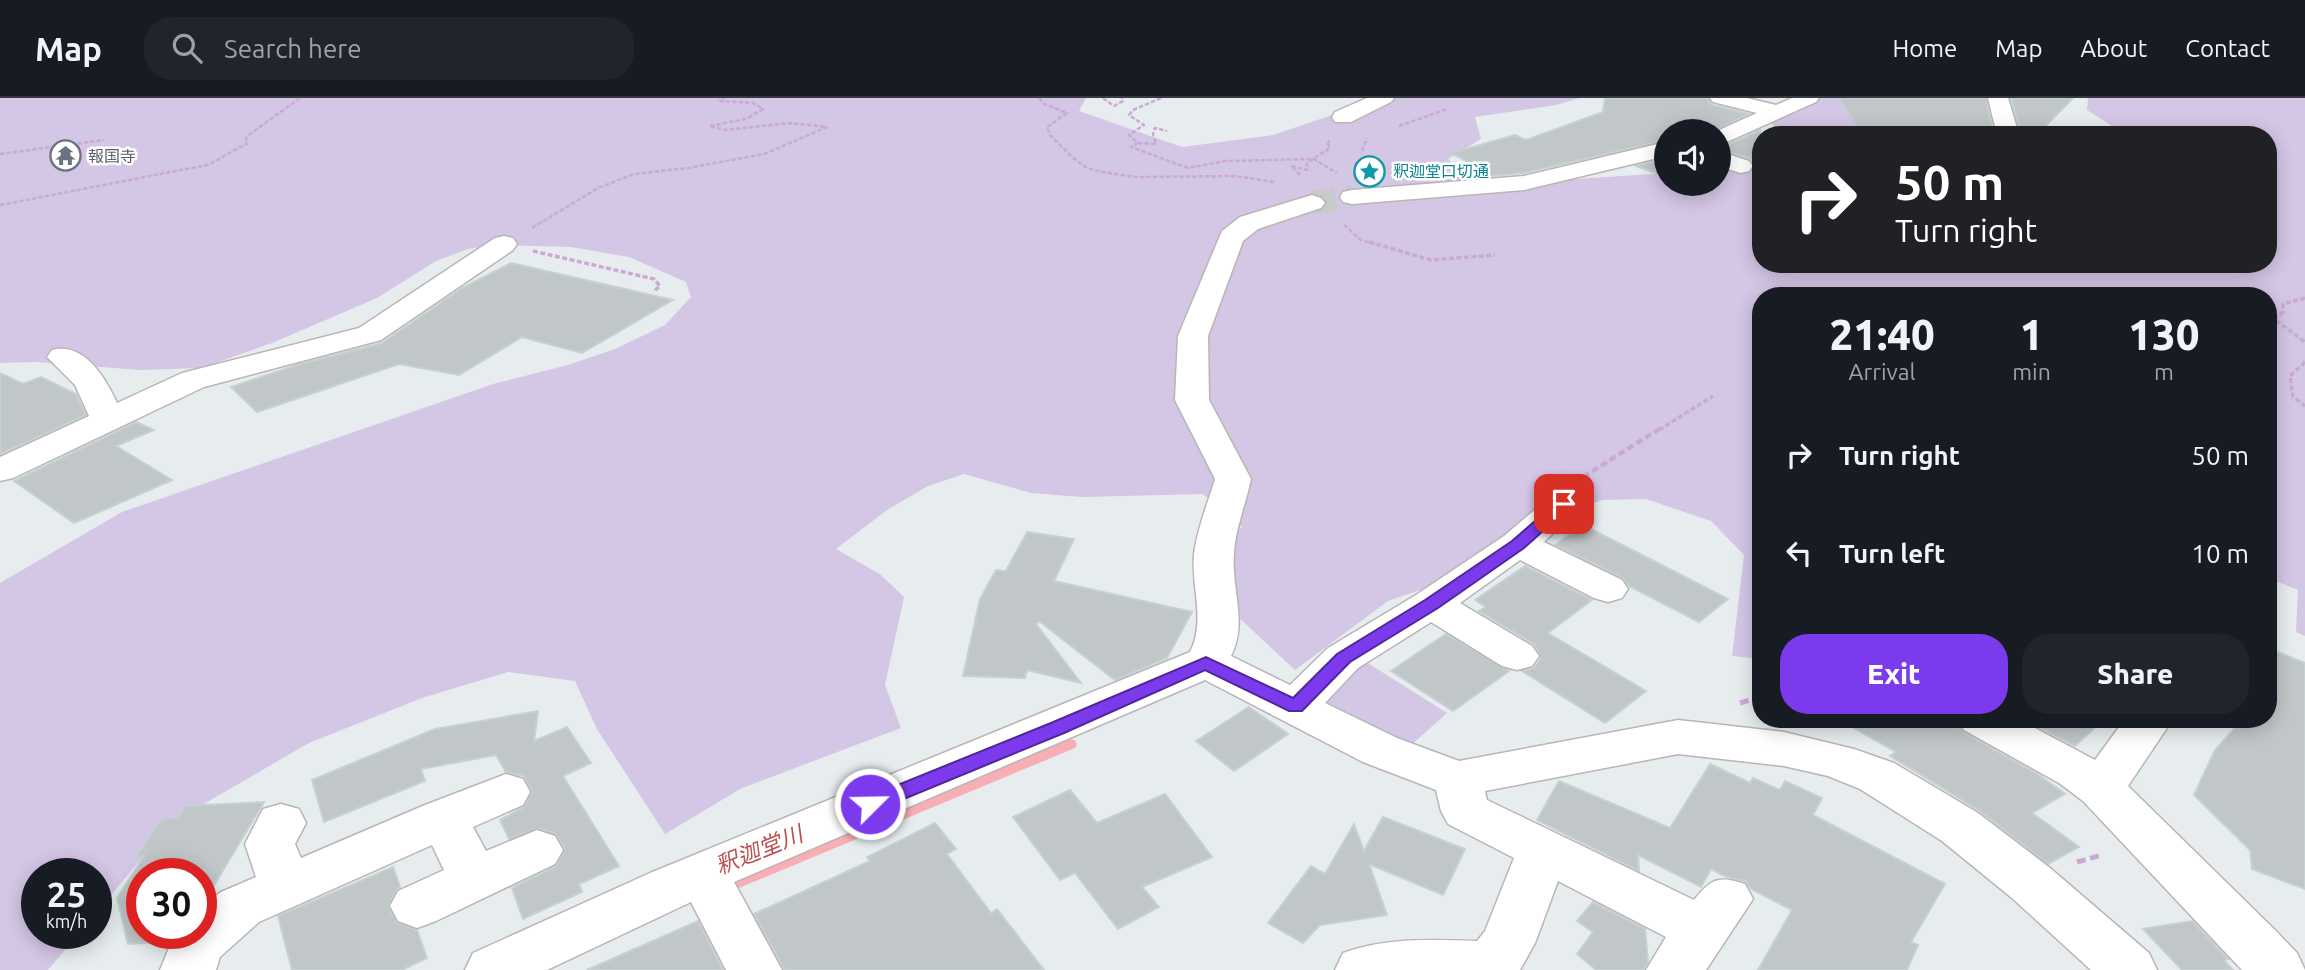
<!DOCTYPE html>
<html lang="en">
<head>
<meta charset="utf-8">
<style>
  body { margin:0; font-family:Ubuntu,"Noto Sans JP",sans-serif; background:#20242c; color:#f1f3f6; height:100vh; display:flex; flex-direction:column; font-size:26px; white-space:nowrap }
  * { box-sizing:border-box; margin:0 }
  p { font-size:23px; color:#9ea1a6 }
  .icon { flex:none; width:38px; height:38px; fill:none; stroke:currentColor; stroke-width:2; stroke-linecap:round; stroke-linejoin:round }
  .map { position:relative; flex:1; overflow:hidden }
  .sheet { position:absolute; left:1752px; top:189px; width:525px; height:441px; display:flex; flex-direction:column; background:#171b24; border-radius:28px; box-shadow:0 4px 18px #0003 }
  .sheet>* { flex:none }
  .hud { position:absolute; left:1752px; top:28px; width:525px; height:147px; border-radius:28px; box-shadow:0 4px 18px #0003; background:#202124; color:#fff; overflow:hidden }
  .controls { position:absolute; left:1654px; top:21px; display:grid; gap:14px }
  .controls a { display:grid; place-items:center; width:77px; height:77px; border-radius:50%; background:#171b24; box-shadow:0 4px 18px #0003; font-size:35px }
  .speed { position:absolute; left:21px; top:760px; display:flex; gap:14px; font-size:35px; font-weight:700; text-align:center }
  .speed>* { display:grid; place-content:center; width:91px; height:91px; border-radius:50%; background:#171b24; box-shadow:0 4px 18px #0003; line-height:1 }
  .speed small { font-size:18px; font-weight:400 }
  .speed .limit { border:10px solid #d22; background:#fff; color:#111 }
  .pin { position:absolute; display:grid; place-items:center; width:60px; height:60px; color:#fff; margin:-30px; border-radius:14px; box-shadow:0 4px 10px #0006 }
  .me { position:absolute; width:77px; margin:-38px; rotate:67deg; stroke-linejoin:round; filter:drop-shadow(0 0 5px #0008) }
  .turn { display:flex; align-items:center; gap:24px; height:147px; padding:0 28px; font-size:32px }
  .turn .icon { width:91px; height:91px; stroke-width:2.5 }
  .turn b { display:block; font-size:49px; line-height:60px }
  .eta { display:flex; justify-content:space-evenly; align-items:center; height:119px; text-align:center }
  .eta b { font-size:42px; font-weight:800; line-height:49px }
  .button { display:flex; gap:14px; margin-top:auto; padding:14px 28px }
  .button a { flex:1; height:80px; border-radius:28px; background:#7c3aed; color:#fff; font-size:28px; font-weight:800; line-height:80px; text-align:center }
  .button a+a { background:#20242c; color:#f1f3f6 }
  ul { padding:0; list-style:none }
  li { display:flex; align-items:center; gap:21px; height:98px; padding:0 28px }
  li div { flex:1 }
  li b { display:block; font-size:26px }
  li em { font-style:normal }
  header { display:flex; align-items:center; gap:42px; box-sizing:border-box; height:98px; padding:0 35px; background:#171b24; border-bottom:2px solid #363941 }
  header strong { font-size:33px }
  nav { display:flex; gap:38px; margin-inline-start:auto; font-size:24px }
  .search { width:490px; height:63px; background:#20242c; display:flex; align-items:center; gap:18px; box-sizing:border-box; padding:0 24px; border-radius:28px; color:#9ea1a6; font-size:26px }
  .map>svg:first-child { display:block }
  .green { fill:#d4c6e5 }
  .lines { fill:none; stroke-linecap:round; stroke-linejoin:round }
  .stream { fill:#f8aeb5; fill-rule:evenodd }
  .building { fill:#c1c7c8; stroke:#c6d1d4; stroke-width:2 }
  .minor-tunnel { stroke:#c7cacb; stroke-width:24; stroke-dasharray:24 12; stroke-linecap:butt }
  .minor-casing { stroke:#bab5b4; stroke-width:3 }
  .path-far3 { stroke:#caaad5; stroke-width:2.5; stroke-dasharray:4.5 2; stroke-linecap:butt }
  .path-far2 { stroke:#caaad5; stroke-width:3.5; stroke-dasharray:5 2.5; stroke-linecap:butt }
  .path-far1 { stroke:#caaad5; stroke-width:4.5; stroke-dasharray:7 3.5; stroke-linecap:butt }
  .path { stroke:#caaad5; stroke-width:5; stroke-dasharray:9 4.5; stroke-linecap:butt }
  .minor { fill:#fff; fill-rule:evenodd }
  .route { fill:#7c3aed; stroke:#51269a; stroke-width:2 }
  .labels { text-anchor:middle; stroke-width:5; stroke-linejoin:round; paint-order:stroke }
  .far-worship-label { font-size:16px; fill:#5b616d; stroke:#fff; text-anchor:start }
  .far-culture-label { font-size:16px; fill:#0d838f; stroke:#fff; text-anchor:start }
  .near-water-label { font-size:23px; font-style:italic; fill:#bb5153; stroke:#fff }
</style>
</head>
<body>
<header>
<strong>Map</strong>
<div class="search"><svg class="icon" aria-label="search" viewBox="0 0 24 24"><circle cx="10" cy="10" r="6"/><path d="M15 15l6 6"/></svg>Search here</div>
<nav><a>Home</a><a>Map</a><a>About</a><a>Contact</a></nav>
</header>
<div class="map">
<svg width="2305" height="872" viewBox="0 0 2305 872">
  <rect width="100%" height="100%" fill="#e7edef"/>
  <g class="green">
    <polygon points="0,0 1086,0 1079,13 1182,49 1273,37 1382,0 1580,0 1556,7 1475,19 1481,41 1448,61 1466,81 1529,88 1562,82 1666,75 1666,86 1718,86 1719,72 1751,70 1760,66 1760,166 2268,166 2268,37 2126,37 2087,12 2088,0 2305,0 2305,538 2296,534 2298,492 2268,480 2268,198 1760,198 1760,561 1732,558 1744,457 1711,423 1646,401 1603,402 1519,426 1441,485 1388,503 1295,572 1234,515 1226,448 1242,429 1203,396 1082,399 1031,395 964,376 928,388 887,412 836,451 881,477 904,499 885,587 901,630 742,690 665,736 597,631 575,583 508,574 422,600 309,645 171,725 96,815 96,775 37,775 37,835 79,835 48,872 0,872 0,485 122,414 493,286 568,267 615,251 665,227 691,199 686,184 629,159 571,149 495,147 468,151 436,163 377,200 272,245 201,270 140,272 36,264 0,265"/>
    <polygon points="1806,0 1944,0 1968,37 1783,37 1769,23"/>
    <polygon points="1363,562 1447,615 1410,648 1323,604"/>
  </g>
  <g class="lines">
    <polygon class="stream" points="1070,641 1075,642 1077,646 1075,650 727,795 721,797 715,795 713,790 715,785"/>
  </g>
  <g class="building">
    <polygon points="1605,0 1707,0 1712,7 1749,16 1714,33 1666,33 1666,42 1524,75 1478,79 1480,70 1451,55 1515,37 1526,42 1603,14"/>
    <polygon points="1839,0 1986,0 1994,37 1862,37"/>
    <polygon points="2011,0 2073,0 2037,37 2021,37"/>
    <polygon points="1760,32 1760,70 1750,60 1718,51"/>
    <polygon points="1666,61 1666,79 1636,68"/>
    <polygon points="511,165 673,202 582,255 522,239 459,277 399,266 257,314 231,289 300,266 382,245 462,190"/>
    <polygon points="0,275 23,286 41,279 76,296 86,317 0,356"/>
    <polygon points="136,324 154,332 116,348 172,382 74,425 14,383"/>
    <polygon points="1583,427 1642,457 1728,501 1699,524 1629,488 1623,480 1555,447"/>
    <polygon points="1027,434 1074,441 1054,483 1192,514 1167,560 1115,582 1039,523 1036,526 1081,585 1027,572 1025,580 963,578 980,501 996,472 1006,473"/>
    <polygon points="1525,468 1592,502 1548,535 1646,593 1605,625 1522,573 1534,570 1541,560 1534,546 1479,513 1486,509 1475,502"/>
    <polygon points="1446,536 1509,573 1453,613 1391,573"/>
    <polygon points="2268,550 2305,565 2305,791 2252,771 2250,752 2194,697 2215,652 2243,621 2268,621"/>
    <polygon points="1249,609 1288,636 1234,673 1196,643"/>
    <polygon points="538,613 534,643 567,629 591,665 563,678 619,768 579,786 582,794 523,821 512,790 556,768 565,751 556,736 538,730 509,741 500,722 524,709 532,693 524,678 506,674 496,657 421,671 425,683 324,724 312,682 435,631"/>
    <polygon points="1838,621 1955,621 1963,634 2039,677 2065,696 2032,715 2079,749 2048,766 1980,713 1890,658 1896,654"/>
    <polygon points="2024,621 2104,621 2075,648"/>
    <polygon points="1710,666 1750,685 1753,680 1780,692 1785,683 1822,700 1813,717 1945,786 1911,844 1918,847 1907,872 1758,872 1792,812 1751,791 1746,783 1727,779 1711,771 1701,789 1638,757 1639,773 1537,722 1559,683 1670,730"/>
    <polygon points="1070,692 1097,725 1165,696 1212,759 1142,789 1159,809 1118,831 1075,775 1060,782 1013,719"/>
    <polygon points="264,704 210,794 201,795 201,775 142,775 142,835 167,835 161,844 128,846 117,800 144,758 136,758 162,721 177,720 186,708"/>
    <polygon points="1383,719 1465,751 1443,797 1369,766 1387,817 1320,827 1303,845 1268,825 1311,768 1325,776 1354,726 1364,753"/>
    <polygon points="935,725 956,751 947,756 991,815 997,811 1044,872 785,872 754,816 870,763 867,759"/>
    <polygon points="393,769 400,789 396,792 388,809 397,825 417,832 427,860 402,872 292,872 278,818"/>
    <polygon points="1593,804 1645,831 1648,864 1643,872 1596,872 1577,856 1593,834 1577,823"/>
    <polygon points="698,823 723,872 587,872"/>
    <polygon points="2192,823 2228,861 2224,862 2233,872 2182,872 2143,831"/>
  </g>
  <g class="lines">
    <polyline class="minor-tunnel" points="1312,105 1352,99"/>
    <defs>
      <g id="minor">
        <polygon points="1367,0 1394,0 1391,4 1351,24 1335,24 1332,19 1335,14"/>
        <polygon points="1710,0 1747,0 1776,7 1792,0 1819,0 1816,4 1718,48 1717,33 1757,15 1713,4"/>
        <polygon points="1988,0 2008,0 2019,37 1997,37"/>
        <polygon points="1666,44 1666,58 1524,92 1352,106 1343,104 1340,99 1343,94 1352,92 1524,78"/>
        <polygon points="1718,53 1749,63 1753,68 1749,73 1741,75 1718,68"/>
        <path d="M 1312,97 L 1321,100 L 1325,105 L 1321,110 L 1258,131 L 1243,143 L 1208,238 L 1209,302 L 1251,381 C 1246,405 1235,432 1234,456 C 1231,492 1248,524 1231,558 L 1290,587 L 1328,550 L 1416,497 L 1504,438 L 1551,398 L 1564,395 L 1577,398 L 1583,406 L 1544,444 L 1622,482 L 1628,491 L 1622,500 L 1608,504 L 1594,500 L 1520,462 L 1460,505 L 1532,548 L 1539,558 L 1532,568 L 1517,572 L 1502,568 L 1431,524 L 1358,570 L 1325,605 L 1397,640 L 1459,663 L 1678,622 L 1784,634 L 1854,651 L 1894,665 L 1978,715 L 2050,770 L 2149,855 L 2157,872 L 2091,872 L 2012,800 L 1942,743 L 1860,691 L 1828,678 L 1784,668 L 1678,656 L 1485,693 L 1487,702 L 1694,802 C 1711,781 1718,777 1745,786 L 1753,801 L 1706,872 L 1646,872 L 1666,839 L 1558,783 L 1535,845 L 1520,872 L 1335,872 L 1343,855 C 1388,839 1431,842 1477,843 L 1485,833 L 1514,760 L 1448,726 L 1441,713 L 1436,692 L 1363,664 L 1205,582 L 734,784 L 782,872 L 726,872 L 691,804 L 547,872 L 465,872 L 473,855 L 650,775 L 1190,554 C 1206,523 1191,489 1194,456 C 1197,431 1208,405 1215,381 L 1175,302 L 1178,238 L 1222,133 L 1240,119 Z"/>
        <path d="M 504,138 L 513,140 L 517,146 L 513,152 L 381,242 L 204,289 L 13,380 L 0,383 L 0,359 L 89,318 L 75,287 L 47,259 L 52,252 C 84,244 105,279 117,305 L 182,275 L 359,230 L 495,140 Z"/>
        <polygon points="1957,621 2018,621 2095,662 2125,621 2173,621 2128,688 2275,832 2297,855 2305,872 2242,872 2083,703 2059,685 1964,632"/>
        <polygon points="506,676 523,681 530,694 523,707 473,729 486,753 537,732 555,738 563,752 555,766 436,823 417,830 398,823 390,808 398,793 444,772 432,747 259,824 220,859 216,872 160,872 175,835 201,835 201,810 221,794 256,779 245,746 263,711 281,706 299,711 306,725 295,746 301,760 425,707"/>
      </g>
    </defs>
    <use href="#minor" class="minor-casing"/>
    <g class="path-far3">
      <polyline points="1039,0 1044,6 1067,15 1047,29 1050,37 1072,59 1087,70 1102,74 1136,79 1235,78 1274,84"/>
      <polyline points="1103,0 1114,8 1123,3 1122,0"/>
      <polyline points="1161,0 1133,12 1129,17 1144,27 1129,37 1138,45 1131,49 1188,70 1225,63 1314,61 1337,75"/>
      <polyline points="710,28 746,21 763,11 753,5 720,3 725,0"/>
      <polyline points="1399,28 1447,11"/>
      <polyline points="1138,45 1156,46 1153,36 1155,30 1167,33"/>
      <polyline points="1362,53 1367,40"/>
      <polyline points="0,56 104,42"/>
      <polyline points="1300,77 1291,68 1307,72 1307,65 1330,50 1327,44 1330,43"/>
      <path d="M 0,107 L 207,67 C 222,61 231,52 247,46 L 245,43 L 250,36 L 300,0"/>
      <polyline points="1344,127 1361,142 1375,146"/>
      <polyline points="532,130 598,90 634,76 688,70 764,56 827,29 790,25 725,32 709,28"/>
    </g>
    <g class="path-far2">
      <polyline points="1369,144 1431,162 1495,157"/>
      <polyline points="533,153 654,181 660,188 653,194"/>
      <polyline points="2305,200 2283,206 2283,214 2274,221 2305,244"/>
      <polyline points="2305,264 2290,278 2293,299 2305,308"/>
      <polyline points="1659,332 1713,298"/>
    </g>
    <polyline class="path-far1" points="1583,379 1661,330"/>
    <g class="path">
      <polyline points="1740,605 1760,599"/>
      <polyline points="2077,764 2102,757"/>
    </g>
    <use href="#minor" class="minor"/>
  </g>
  <polygon class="route" points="1564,402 1569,403 1571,406 1569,410 1524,450 1438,510 1350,564 1302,613 1289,613 1205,572 1064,635 877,712 870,714 863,712 860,706 863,701 1051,625 1206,559 1293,600 1337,556 1425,502 1512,443 1558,403"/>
  <defs>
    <symbol id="temple-ring" viewBox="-11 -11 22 22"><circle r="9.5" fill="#fff" stroke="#6b7280" stroke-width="1.5"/><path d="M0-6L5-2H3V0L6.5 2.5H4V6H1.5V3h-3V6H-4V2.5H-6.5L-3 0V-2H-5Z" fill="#6b7280"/></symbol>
    <symbol id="sight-ring" viewBox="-11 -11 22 22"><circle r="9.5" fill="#fff" stroke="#0f9aa8" stroke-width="1.5"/><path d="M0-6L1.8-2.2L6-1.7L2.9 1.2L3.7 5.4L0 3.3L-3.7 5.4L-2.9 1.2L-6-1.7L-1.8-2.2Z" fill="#0f9aa8"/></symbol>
  </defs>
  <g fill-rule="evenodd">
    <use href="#temple-ring" x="48" y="40" width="35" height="35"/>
    <use href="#sight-ring" x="1352" y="56" width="35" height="35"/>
  </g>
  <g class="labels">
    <g class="far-worship-label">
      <text x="88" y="64">報国寺</text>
    </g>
    <g class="far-culture-label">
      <text x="1393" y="79">釈迦堂口切通</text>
    </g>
    <g class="near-water-label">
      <text transform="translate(759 752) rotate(-22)" y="8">釈迦堂川</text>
    </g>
  </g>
</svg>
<div class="controls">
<a><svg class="icon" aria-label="sound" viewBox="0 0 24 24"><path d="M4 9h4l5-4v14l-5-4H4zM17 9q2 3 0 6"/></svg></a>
</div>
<div class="speed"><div>25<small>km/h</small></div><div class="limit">30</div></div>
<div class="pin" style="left:1564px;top:406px;background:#d93025"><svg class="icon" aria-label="arrive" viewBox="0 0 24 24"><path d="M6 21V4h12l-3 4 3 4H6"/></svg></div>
<svg class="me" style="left:870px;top:706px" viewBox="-20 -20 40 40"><circle r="17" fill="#7c3aed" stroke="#fff" stroke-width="3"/><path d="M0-11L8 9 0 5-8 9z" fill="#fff"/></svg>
<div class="hud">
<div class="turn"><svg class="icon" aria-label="right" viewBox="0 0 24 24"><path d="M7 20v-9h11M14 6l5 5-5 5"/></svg><div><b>50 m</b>Turn right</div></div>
</div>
<section class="sheet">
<div class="eta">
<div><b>21:40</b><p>Arrival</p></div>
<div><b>1</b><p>min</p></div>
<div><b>130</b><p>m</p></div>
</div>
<ul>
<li><svg class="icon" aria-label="right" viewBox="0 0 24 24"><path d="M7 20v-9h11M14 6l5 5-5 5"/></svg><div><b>Turn right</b></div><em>50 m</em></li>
<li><svg class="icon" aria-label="left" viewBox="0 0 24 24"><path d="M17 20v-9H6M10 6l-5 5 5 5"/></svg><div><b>Turn left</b></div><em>10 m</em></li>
</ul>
<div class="button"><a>Exit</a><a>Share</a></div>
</section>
</div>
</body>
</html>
